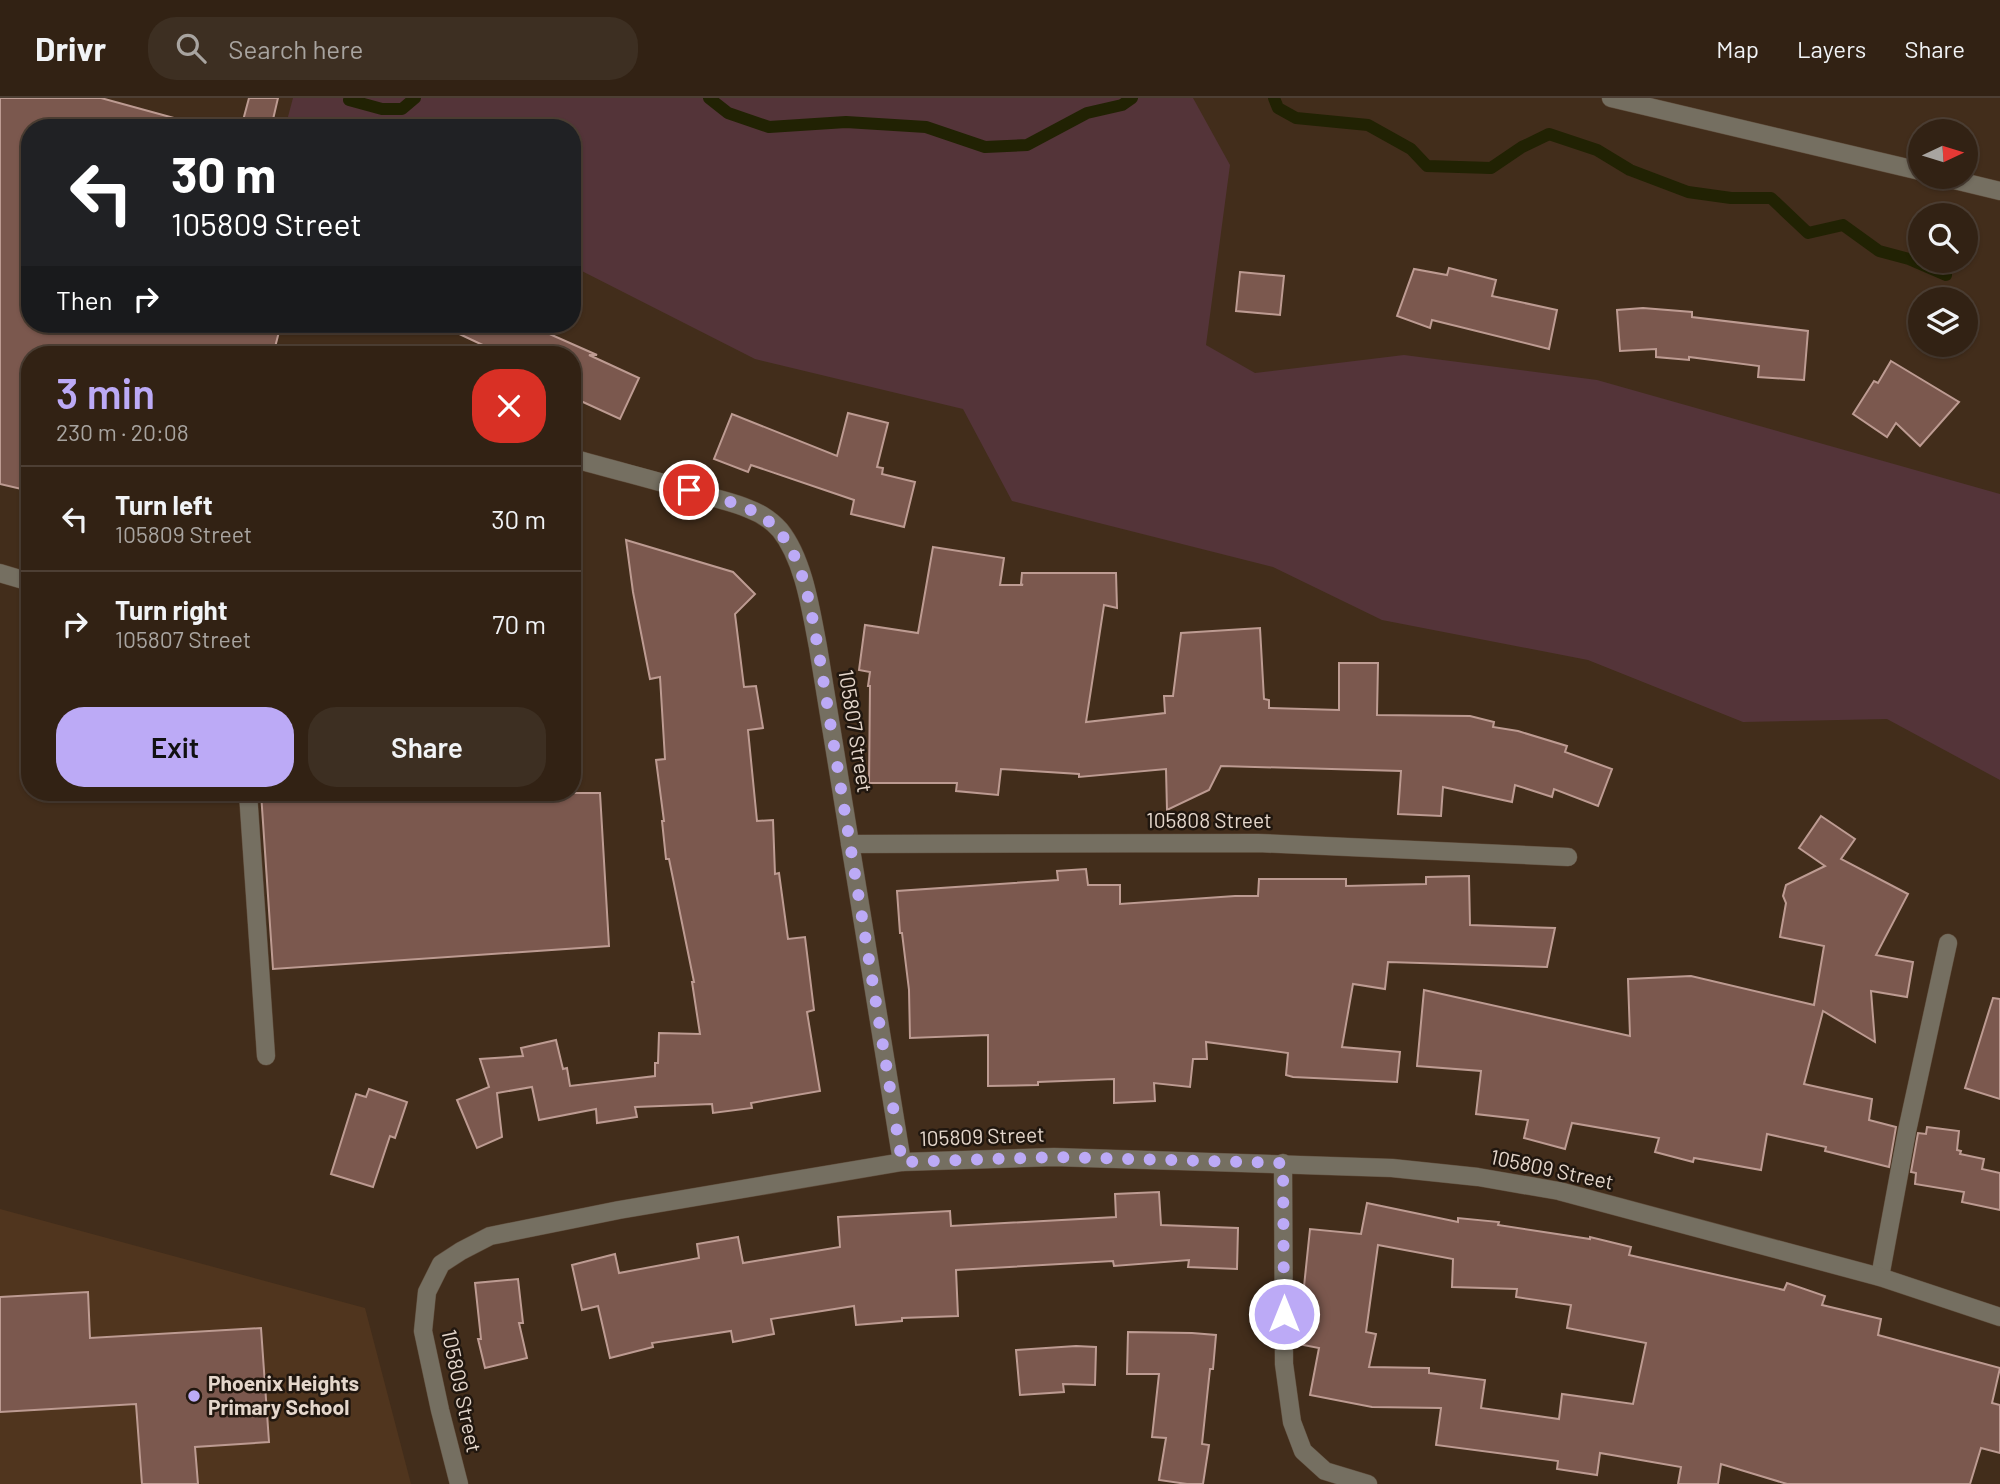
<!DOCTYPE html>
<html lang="en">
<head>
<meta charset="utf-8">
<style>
  body { margin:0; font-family:Barlow,sans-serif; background:#3d2f22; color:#f1f3f6; height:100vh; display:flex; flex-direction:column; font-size:26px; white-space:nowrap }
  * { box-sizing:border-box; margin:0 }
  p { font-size:23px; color:#a8a4a0 }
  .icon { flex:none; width:38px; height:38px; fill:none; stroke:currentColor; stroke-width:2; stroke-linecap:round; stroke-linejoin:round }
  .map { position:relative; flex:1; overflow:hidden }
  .drawer { position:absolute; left:21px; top:248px; width:560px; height:455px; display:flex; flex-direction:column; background:#322214; border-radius:28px; box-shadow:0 2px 5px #0004,0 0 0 2px #4d3f34 }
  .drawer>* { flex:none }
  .guide { position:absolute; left:21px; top:21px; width:560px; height:214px; border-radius:28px; box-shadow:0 2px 5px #0004,0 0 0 2px #4d3f34; background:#202124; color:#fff; overflow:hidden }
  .needle { width:46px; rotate:86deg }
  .fabs { position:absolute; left:1908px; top:21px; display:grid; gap:14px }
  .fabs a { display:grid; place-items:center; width:70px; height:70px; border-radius:50%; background:#322214; box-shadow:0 2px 5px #0004,0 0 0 2px #4d3f34; font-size:35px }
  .pin { position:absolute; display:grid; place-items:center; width:60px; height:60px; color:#fff; margin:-30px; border:4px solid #fff; border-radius:50%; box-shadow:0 2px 7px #0007 }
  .me { position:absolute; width:77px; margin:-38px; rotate:0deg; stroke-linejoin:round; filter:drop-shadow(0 0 5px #0008) }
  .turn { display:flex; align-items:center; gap:24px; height:147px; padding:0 35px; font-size:32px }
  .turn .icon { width:91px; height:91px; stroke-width:2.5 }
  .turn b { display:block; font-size:49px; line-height:60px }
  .then { display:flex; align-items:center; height:66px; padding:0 35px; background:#0003; gap:14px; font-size:26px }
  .round { display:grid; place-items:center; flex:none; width:74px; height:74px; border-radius:28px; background:#3d2f22 }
  .summary { display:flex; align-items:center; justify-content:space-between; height:119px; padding:0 35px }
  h1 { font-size:42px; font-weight:600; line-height:52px; color:#bcaaf6 }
  .action { display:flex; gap:14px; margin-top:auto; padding:14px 35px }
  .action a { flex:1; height:80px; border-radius:28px; background:#bcaaf6; color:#111; font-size:28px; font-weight:600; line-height:80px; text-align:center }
  .action a+a { background:#3d2f22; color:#f1f3f6 }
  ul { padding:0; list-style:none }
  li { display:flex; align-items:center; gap:21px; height:105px; padding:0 35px; border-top:2px solid #4d3f34 }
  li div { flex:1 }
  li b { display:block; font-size:26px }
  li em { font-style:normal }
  header { display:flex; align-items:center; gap:42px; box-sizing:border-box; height:98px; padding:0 35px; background:#322214; border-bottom:2px solid #4d3f34 }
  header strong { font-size:33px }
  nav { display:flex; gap:38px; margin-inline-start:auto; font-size:24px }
  .search { width:490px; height:63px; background:#3d2f22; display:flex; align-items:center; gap:18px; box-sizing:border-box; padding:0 24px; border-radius:28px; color:#a8a4a0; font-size:26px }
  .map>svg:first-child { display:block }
  .built { fill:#50351e }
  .green { fill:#543439 }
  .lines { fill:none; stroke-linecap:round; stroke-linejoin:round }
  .stream { stroke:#212203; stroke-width:12 }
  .building { fill:#7b584e; stroke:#bd9b92; stroke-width:2; fill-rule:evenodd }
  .minor-casing { stroke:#5f4c3b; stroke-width:19 }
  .minor { stroke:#756f61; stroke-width:18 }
  .route { stroke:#bcaaf6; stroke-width:12; stroke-dasharray:0 21.6 }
  .poi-dot { fill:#bcaaf6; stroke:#21170f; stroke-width:2.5 }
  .labels { text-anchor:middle; stroke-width:5; stroke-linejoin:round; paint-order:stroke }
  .street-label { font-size:21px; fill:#e5d7cc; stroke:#21170f }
  .poi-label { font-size:21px; font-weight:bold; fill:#e5d7cc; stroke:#21170f; text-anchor:start }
</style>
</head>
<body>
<header>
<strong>Drivr</strong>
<div class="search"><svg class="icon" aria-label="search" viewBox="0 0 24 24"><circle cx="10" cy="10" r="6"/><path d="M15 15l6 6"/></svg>Search here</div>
<nav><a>Map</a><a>Layers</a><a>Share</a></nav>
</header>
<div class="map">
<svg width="2000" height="1386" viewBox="0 0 2000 1386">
  <rect width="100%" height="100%" fill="#422d1b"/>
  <polygon class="built" points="0,1111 365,1210 411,1386 0,1386"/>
  <polygon class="green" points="293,0 1193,0 1230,67 1206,247 1255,275 1404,257 1597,282 2000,396 2000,682 1887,621 1743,624 1588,562 1382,522 1273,469 1012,403 963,311 755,261 572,168 572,30 285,30"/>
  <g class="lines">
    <g class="stream">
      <polyline points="709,0 728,15 769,29 846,24 926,29 985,49 1027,47 1087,15 1122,7 1132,0"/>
      <polyline points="1274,0 1278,10 1296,20 1368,27 1411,51 1427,68 1491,70 1522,49 1549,36 1597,52 1630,72 1688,94 1731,100 1771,100 1808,135 1843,127 1879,153 1909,161 1946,177"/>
      <polyline points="349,2 382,11 402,11 415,0"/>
    </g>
  </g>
  <g class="building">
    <polygon points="0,0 101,0 174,20 173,30 30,30 30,226 281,226 273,257 30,257 30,393 0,386"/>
    <polygon points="249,0 278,0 271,30 241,30"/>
    <polygon points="1449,170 1496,182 1492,198 1557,212 1549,251 1432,222 1430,230 1397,218 1414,171 1447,177"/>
    <polygon points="1240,174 1284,178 1280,217 1236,213"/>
    <polygon points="1643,210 1692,214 1692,219 1808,233 1804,282 1758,279 1759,268 1689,259 1689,262 1656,259 1656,251 1620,253 1617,212"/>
    <polygon points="438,226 527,226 597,257 589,257 639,280 620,321 572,299 572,257 504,257"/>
    <polygon points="1891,263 1959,304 1920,348 1896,325 1887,339 1853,316 1874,283 1878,285"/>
    <polygon points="848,315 888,325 877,369 883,370 882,376 915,384 904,429 851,416 854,402 751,367 748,374 714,361 732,316 837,358"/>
    <polygon points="626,442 733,474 755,496 735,516 744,589 756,588 763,630 748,632 757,723 773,722 775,776 779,775 788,841 805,839 814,912 807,914 820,993 751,1005 752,1010 713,1015 712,1006 635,1009 637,1019 597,1025 596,1011 539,1022 532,989 497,995 502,1039 477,1050 457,1002 489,989 480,961 523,958 521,950 556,942 563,971 567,970 570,988 655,978 655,965 658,965 659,935 700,936 692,884 694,884 669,761 666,761 662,723 664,723 656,662 665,661 660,579 650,581 633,494"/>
    <polygon points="933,449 1004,460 1000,487 1023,487 1021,486 1022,475 1116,475 1117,510 1104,507 1086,624 1165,615 1164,598 1173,598 1181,535 1260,530 1264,601 1269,602 1269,610 1339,612 1339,565 1378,565 1377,617 1470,618 1494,624 1493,629 1518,633 1567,648 1565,654 1612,671 1598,708 1554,691 1552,699 1515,687 1512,704 1443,689 1441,718 1398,716 1401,673 1221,668 1209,692 1167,712 1166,671 1079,679 1079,676 1001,671 998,697 956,693 957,685 869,685 870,588 868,588 870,574 859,572 865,527 918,535"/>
    <polygon points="261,695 600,695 609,848 273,871"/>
    <polygon points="1821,718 1855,741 1841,761 1908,796 1876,857 1913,864 1907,899 1871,893 1875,944 1823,913 1804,986 1872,1001 1869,1022 1896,1029 1889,1069 1825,1053 1826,1049 1767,1036 1761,1072 1694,1060 1693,1064 1655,1054 1659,1040 1572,1025 1565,1051 1524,1040 1528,1022 1476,1016 1481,973 1417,968 1424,892 1630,938 1628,881 1691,878 1814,907 1824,848 1780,839 1786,805 1783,798 1786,787 1825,768 1799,750"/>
    <polygon points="1086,771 1088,787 1120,787 1120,806 1235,798 1258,798 1259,781 1346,781 1346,788 1426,786 1426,779 1469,778 1470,827 1555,830 1547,869 1388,864 1385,891 1353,886 1342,949 1400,954 1397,984 1293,979 1286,977 1288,955 1206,944 1207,961 1193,961 1190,989 1154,985 1155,1003 1114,1005 1114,981 1038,984 1038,987 988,988 988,937 910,940 909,892 902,835 900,835 897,793 1058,782 1057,773"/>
    <polygon points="1993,900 2000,901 2000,1001 1965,990"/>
    <polygon points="369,991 407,1004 395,1040 390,1038 373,1089 331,1076 356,996 366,999"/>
    <polygon points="1927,1029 1959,1033 1957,1052 1961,1053 1960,1056 1984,1061 1982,1071 2000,1075 2000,1112 1962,1104 1964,1094 1915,1086 1916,1075 1911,1074 1918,1035 1926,1036"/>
    <polygon points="1159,1094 1161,1127 1238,1130 1237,1171 1188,1169 1189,1162 1114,1168 1113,1163 956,1172 958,1218 902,1220 902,1223 856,1227 854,1208 771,1221 774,1236 733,1244 731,1233 652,1245 653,1249 610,1260 598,1208 582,1212 572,1167 615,1156 619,1175 699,1160 697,1146 738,1139 743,1165 840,1149 838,1119 950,1113 951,1128 1116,1119 1115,1096"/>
    <path d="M 1367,1105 L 1458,1124 L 1458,1120 L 1499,1124 L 1498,1127 L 1590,1141 L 1590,1139 L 1631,1149 L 1629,1157 L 1784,1192 L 1787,1185 L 1825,1198 L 1822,1207 L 1881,1221 L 1878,1237 L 2000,1270 L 1992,1305 L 2000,1307 L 2000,1355 L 1981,1350 L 1970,1386 L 1787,1386 L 1721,1366 L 1718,1386 L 1678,1386 L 1681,1369 L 1600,1355 L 1597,1377 L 1557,1371 L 1558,1363 L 1436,1347 L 1441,1310 L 1372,1309 L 1310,1297 L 1319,1250 L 1298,1246 L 1310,1131 L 1361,1136 ZM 1378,1147 L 1453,1161 L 1452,1189 L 1517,1191 L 1516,1199 L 1571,1207 L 1567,1230 L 1646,1245 L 1633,1306 L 1562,1296 L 1559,1321 L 1481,1310 L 1485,1282 L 1429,1275 L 1429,1270 L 1369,1269 L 1376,1236 L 1366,1234 Z"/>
    <polygon points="518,1181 523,1225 519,1225 527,1260 485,1270 478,1241 481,1241 475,1185"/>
    <polygon points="88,1194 90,1240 261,1230 269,1344 195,1349 198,1386 142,1386 136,1306 0,1314 0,1199"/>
    <polygon points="1128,1234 1192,1235 1216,1237 1213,1271 1210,1271 1202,1346 1209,1347 1203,1386 1187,1386 1159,1382 1166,1340 1152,1339 1159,1276 1127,1276"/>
    <polygon points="1076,1248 1096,1249 1095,1287 1063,1286 1064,1294 1020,1297 1016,1252"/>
  </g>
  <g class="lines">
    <defs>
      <g id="minor">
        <polyline points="1611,0 1920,73"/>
        <polyline points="1942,79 2000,93"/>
        <path d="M 572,360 C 617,373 663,384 708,398 C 721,402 736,405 749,411 C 760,415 772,423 780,432 C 804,462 811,513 818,549 L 902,1064"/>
        <polyline points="0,475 30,484"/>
        <polyline points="248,695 266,958"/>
        <polyline points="850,746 1258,745 1568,759"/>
        <polyline points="1283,1065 1284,1266 1292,1324 1303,1353 1325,1373 1368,1386"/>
        <polyline points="1880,1179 1907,1033 1948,845"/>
        <polyline points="459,1386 440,1312 423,1233 427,1194 441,1166 461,1153 490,1138 619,1112 902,1064 1054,1059 1392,1070 1478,1079 1559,1093 1880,1179 2000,1219"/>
      </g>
    </defs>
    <use href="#minor" class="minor-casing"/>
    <use href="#minor" class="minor"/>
  </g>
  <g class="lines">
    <path class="route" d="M 689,392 C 708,398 728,402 746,410 C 801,431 808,499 818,550 L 902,1064 L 1055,1059 L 1283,1065 L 1284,1216"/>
  </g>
  <circle class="poi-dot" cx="194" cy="1298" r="7"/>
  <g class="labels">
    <g class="street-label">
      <text transform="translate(855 633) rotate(81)" y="7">105807 Street</text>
      <text x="1209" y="730">105808 Street</text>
      <text transform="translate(982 1039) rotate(-2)" y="7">105809 Street</text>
      <text transform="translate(1552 1072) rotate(12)" y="7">105809 Street</text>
      <text transform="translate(461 1293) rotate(78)" y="7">105809 Street</text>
    </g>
    <g class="poi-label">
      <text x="208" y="1293">Phoenix Heights<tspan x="208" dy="24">Primary School</tspan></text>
    </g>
  </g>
</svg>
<div class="fabs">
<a><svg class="needle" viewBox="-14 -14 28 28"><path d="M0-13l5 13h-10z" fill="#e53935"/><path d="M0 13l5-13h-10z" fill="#a8a4a0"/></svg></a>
<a><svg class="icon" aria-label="search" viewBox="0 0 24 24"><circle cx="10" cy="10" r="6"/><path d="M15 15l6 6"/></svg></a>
<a><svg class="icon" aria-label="layers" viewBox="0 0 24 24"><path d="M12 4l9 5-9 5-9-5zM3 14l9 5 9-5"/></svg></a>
</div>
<div class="pin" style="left:689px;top:392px;background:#d93025"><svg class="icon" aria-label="arrive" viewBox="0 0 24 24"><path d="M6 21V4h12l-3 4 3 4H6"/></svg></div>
<svg class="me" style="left:1284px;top:1216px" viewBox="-20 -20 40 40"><circle r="17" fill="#bcaaf6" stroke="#fff" stroke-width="3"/><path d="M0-11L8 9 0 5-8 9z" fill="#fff"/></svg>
<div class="guide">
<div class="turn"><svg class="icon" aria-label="left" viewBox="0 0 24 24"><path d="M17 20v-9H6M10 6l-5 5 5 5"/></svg><div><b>30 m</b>105809 Street</div></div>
<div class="then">Then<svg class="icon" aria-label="right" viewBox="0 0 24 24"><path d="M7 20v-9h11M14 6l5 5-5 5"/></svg></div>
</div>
<section class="drawer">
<div class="summary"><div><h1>3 min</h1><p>230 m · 20:08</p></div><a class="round" style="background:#d93025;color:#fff"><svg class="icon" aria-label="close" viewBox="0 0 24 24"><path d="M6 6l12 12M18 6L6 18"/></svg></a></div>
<ul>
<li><svg class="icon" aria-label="left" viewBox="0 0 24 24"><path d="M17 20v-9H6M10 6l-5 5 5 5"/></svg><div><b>Turn left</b><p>105809 Street</p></div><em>30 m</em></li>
<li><svg class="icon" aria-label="right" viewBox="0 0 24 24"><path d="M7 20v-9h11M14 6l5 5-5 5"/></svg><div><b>Turn right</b><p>105807 Street</p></div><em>70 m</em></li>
</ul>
<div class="action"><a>Exit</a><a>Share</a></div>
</section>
</div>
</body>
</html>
